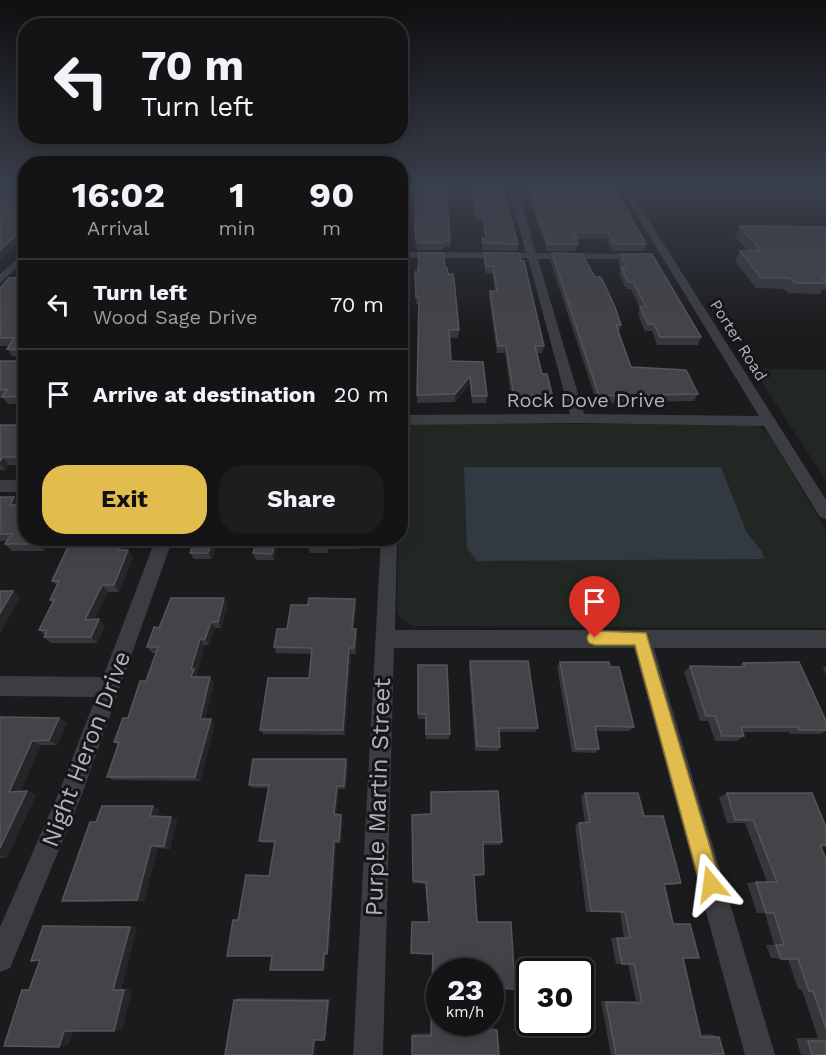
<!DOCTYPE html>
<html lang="en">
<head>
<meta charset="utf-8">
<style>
  body { margin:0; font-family:"Work Sans",sans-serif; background:#1d1d1f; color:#f1f3f6; height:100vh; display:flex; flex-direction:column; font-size:22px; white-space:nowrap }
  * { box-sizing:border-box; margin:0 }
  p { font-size:20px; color:#9d9ea1 }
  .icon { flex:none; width:33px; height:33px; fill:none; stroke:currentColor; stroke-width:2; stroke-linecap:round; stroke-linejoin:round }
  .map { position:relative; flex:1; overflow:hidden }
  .drawer { position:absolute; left:18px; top:156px; width:390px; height:390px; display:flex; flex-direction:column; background:#141416; border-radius:24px; box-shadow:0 3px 15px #0003,0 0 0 2px #333335 }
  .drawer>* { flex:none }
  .hud { position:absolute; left:18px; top:18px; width:390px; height:126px; border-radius:24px; box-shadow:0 3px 15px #0003,0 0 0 2px #333335; background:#141416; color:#f1f3f6; overflow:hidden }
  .speed { position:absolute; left:426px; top:958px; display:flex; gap:12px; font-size:30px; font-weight:700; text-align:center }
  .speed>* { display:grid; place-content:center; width:78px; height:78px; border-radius:50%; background:#141416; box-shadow:0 3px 15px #0003,0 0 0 2px #333335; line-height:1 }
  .speed small { font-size:15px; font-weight:400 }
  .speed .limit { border:3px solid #111; border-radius:9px; background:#fff; color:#111 }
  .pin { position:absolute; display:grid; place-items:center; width:51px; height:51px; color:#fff; margin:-62px -26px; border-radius:50% 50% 50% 0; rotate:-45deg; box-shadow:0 0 6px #0007 }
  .pin .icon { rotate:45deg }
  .me { position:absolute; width:66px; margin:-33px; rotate:344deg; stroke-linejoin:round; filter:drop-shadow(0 0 4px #0008) }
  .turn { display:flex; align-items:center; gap:21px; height:126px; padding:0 24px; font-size:27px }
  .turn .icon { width:78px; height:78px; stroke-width:2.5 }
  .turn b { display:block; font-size:42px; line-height:51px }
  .eta { display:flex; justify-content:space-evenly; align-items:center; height:102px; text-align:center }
  .eta b { font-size:36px; font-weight:700; line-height:42px }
  .cta { display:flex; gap:12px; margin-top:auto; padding:12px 24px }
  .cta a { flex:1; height:69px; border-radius:24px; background:#e2bd4e; color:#111; font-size:24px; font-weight:700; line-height:69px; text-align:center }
  .cta a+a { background:#1d1d1f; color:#f1f3f6 }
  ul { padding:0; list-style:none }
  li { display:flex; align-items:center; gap:18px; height:90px; padding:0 24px; border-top:2px solid #333335 }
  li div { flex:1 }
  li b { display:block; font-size:22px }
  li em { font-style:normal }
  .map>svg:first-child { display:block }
  .green { fill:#212823 }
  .water { fill:#323940 }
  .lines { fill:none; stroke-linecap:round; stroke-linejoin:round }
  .street { fill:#3c3d42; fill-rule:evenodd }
  .wall { fill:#37373b }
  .shaded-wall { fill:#262629 }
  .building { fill:#444448; stroke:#55565a; stroke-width:1.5 }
  .route { fill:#e2bd4e; stroke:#937b33; stroke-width:1.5 }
  .labels { text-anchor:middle; stroke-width:6; stroke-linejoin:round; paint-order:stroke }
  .far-street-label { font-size:16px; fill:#afb2bb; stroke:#161618 }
  .street-label { font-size:20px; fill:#afb2bb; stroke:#161618 }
  .near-street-label { font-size:24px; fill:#afb2bb; stroke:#161618 }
</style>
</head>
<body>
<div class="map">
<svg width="826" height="1055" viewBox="0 0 826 1055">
  <rect width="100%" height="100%" fill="#1b1b1d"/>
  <g class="green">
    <polygon points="753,369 826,370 826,480"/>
    <path d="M 409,424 L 749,424 L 762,428 L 771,438 L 826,530 L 826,628 L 415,626 C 405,623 400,621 397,610 L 398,539 L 400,538 L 402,430 Z"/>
  </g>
  <polygon class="water" points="464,467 721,467 747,533 762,551 764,559 477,561 467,548"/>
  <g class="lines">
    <g class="street">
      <polygon points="400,186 408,191 405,252 526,253 508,186 516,186 536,253 643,254 643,258 640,259 538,259 584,414 759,416 619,186 627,186 826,500 826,519 820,517 764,426 578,423 400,425 400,415 570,414 528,258 405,258 405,263 400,266"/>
      <polygon points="26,251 26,260 0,283 0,274"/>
      <rect x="0" y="480" width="26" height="12"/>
      <polygon points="156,538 173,538 82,794 10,968 0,972 0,927 60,790 96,697 0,696 0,676 103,677"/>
      <polygon points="381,538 397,538 395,630 826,630 826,648 654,648 775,1055 745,1055 634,648 394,648 383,1055 353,1055"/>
    </g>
  </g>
  <g class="wall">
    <polygon points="429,186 502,186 518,244 517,251 482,250 482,238 485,238 482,220 475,220 471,186 446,186 450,241 450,247 444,247 443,250 419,250 416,247 415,236 416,190 429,190"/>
    <polygon points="528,186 614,186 646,244 644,251 612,251 606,239 576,239 578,244 576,251 547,251 527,190"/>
    <polygon points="740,226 826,227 826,289 823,289 820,294 788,293 784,289 756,288 735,261 740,251 747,251 735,236"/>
    <polygon points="484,253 521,261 544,346 542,353 537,353 542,374 552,394 550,401 512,403 505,353 497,353 489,298 490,291 495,291 492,273 485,273 484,260"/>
    <polygon points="552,253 595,277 621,325 619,332 631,367 698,394 694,401 597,403 550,260"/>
    <polygon points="620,254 701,337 698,345 657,345 652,331 645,331 638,314 640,308 631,289 626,289 619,274 621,267 618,261"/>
    <polygon points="26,261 26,404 8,404 3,398 0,398 0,361 23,361 23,357 12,356 7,349 9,346 0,346 0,288 23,277 23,275 19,268"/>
    <polygon points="445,268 448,274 459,330 458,338 449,338 451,361 483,362 487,396 486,403 472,403 470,384 455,402 417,403 419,304 416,304 415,272"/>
    <polygon points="0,425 26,425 26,465 9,465 5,470 0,470"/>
    <polygon points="0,497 14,497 21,504 20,505 51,538 44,551 12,551 5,544 7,541 0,541"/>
    <polygon points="72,538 131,538 126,550 128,550 133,557 119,592 108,592 95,619 105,626 97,643 51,643 44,637 45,635 39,630 52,602 50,600 57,586 52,581"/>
    <polygon points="195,538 279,538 274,560 256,560 253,553 255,547 216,546 212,559 194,559 190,553"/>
    <polygon points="305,538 360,538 359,549 328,549 328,553 310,553 308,546 309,540 305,540"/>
    <polygon points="224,598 228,604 221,628 215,628 209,645 204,645 197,673 198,675 198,677 214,683 205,719 215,724 200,781 114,780 107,777 118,745 114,742 128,718 146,681 156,653 152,653 147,647 159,628"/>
    <polygon points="355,599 356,605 354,629 356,629 357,635 356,654 351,654 345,735 263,734 260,730 309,678 312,654 276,653 274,647 308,605"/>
    <polygon points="470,661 538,728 535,732 499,732 500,747 498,751 475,751 469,666"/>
    <polygon points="560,662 610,667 634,727 629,731 596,731 599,749 595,753 572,752 557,667"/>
    <polygon points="743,663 826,721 826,731 821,734 790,734 789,732 742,732 744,736 737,741 715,741 708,721 700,721 684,672 690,666 739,667"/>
    <polygon points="418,665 450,734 449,739 426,739 425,719 418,719"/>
    <polygon points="826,666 826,675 823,668"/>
    <polygon points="0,717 59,718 67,723 57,745 41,745 20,791 27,791 36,795 7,857 0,858"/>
    <polygon points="346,759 348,763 346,789 339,789 336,815 343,818 341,843 336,843 329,953 326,954 325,970 323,970 272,956 238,920 269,876 274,843 263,843 259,841 268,788 253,788 249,785"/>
    <polygon points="585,793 644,816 681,883 674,885 665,885 700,1035 710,1034 719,1037 715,1055 611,1055 601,1001 636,1001 628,964 616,964 611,938 624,938 620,912 586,912 575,825 579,823 585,822 581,796"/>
    <polygon points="727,793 826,827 826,847 821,847 826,859 826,1055 801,1055 796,1038 818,1038 802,990 798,989 788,959 771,958 766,945 774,945 765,913 757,913 747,883 756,882 767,882 745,823 727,823 719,797"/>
    <polygon points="153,806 159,810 157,817 171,817 177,820 170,849 158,848 144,901 71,902 62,901 96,822"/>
    <polygon points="412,815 502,842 500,845 483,845 484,874 482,876 474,876 440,972 484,1028 495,1028 497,1030 412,1055 412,1034 430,1033 432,954 425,884 413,883"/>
    <polygon points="137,927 121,989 132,989 122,1029 114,1031 73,1031 69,1044 59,1047 22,990 30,989"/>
    <polygon points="239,998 330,999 326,1037 316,1040 315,1055 225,1055 234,1000"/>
  </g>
  <g class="shaded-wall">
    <polygon points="26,226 26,236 0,260 0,250"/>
    <polygon points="470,376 470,384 455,402 455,394"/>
    <polygon points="3,457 9,465 5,470 0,464 0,461"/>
    <polygon points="14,497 21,504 16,512 10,505"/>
    <polygon points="41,538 51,538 44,551 38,544"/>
    <polygon points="123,538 131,538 123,557 118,550"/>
    <polygon points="275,538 279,538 274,560 272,554"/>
    <polygon points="212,540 216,546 212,559 208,553"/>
    <polygon points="128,550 133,557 119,592 114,585"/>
    <polygon points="102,585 108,592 92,626 85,620"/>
    <polygon points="13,591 20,597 0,634 0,613"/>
    <polygon points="224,598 228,604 221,628 218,622"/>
    <polygon points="355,599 356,605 353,635 352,629"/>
    <polygon points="99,619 105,626 97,643 91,637"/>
    <polygon points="211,622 215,628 209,645 205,639"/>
    <polygon points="356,629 357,635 356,654 354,648"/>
    <polygon points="200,639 204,645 197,673 198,675 196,683 191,677 191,669"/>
    <polygon points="349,648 351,654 345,735 343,730"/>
    <polygon points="210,677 214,683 204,724 200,719"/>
    <polygon points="59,718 67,723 57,745 49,740"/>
    <polygon points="211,719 215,724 200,781 195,777"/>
    <polygon points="32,741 41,745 19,795 9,792"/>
    <polygon points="346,759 348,763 346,789 344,786"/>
    <polygon points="337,786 339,789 336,817 334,814"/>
    <polygon points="27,791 36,795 7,857 0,856 0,848"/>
    <polygon points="153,806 159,810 156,819 150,816"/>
    <polygon points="341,815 343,818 341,843 339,841"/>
    <polygon points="171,817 177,820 170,849 164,846"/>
    <polygon points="334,841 336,843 329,953 327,954"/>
    <polygon points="151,846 158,848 144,901 137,900"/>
    <polygon points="130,927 137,927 121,989 113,990"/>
    <polygon points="324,953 326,953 325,970 323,970"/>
    <polygon points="132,989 122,1029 114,1031 124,990"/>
    <polygon points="330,999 326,1037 324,1040 328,1001"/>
    <polygon points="74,1029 69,1044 59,1047 64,1031"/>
    <polygon points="317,1037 315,1055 312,1055 314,1040"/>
  </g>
  <g class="building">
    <polygon points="0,186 26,186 26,226 0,250"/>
    <polygon points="429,186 446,186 450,241 444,241 444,243 419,243 416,240 415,230 416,190 429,190"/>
    <polygon points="472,186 502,186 518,244 483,243 482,238 486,238 483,213 476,213"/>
    <polygon points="529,186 614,186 646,244 614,244 608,232 574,232 578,244 548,244"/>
    <polygon points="740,226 826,227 826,278 823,278 826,283 795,283 790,278 761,278 740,251 761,251"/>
    <polygon points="419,253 444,253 445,268 447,268 448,274 453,274 454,279 459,330 449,330 451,361 483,362 487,396 472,396 470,376 455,394 417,395 419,297 416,297 415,272 418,272"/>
    <polygon points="484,253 519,253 521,261 524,261 544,346 535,346 542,374 547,374 552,394 514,396 506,346 498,346 490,291 497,291 493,266 486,266"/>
    <polygon points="552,253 582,254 595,277 601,277 615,307 621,325 616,325 631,367 686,370 698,394 599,396"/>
    <polygon points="620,254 652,254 701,337 660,337 654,324 648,324 640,307 646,307 633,282 628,282 621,267 627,267"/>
    <polygon points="26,261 26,396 2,397 7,390 0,390 0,361 23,361 23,350 7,349 14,338 0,338 0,288 9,278 23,277 23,268 19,268"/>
    <polygon points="0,425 26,425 26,457 3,457 0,461"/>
    <polygon points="0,497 14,497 10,505 26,505 26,538 41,538 38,544 5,544 12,534 0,534"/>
    <polygon points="72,538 123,538 118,550 128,550 114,585 102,585 85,620 99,619 91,637 44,637 47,630 39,630 54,600 50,600 59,581 52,581"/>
    <polygon points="195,538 275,538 272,554 253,553 257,540 212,540 208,553 190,553"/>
    <polygon points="309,538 358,538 358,542 327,542 326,546 308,546"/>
    <polygon points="0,591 13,591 0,613"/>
    <polygon points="171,598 224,598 218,622 211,622 205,639 200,639 191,669 194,669 191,677 210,677 200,719 211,719 195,777 107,777 119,742 114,742 123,718 128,718 140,681 146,681 158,647 147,647 154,627 159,628"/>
    <polygon points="309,598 355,599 352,629 356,629 354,648 349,648 343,730 260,730 268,678 309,678 312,648 274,647 277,629 287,629 291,605 308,605"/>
    <polygon points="470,661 528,661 538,728 499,728 500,747 477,746"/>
    <polygon points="560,662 609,662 610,667 619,667 634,727 595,726 599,749 576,749"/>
    <polygon points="799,662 826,721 826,730 799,730 798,727 741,727 744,736 722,736 715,716 706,716 690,666 745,667 743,663"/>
    <polygon points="418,665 447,665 450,734 426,734 426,714 418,714"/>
    <polygon points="0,717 59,718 49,740 32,741 9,792 27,791 0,848"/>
    <polygon points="253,759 346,759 344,786 337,786 334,814 341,815 339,841 334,841 327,954 324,953 323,970 270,970 272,956 227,956 233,920 238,920 246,875 269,876 275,841 259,841 269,785 249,785"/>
    <polygon points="498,791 502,842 483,842 484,874 474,875 477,922 511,922 515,989 490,988 490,972 440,972 440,1023 484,1023 485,1031 497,1030 499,1055 412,1055 412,1036 431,1036 433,954 411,953 412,922 429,922 426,882 413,881 412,815 431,814 431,792"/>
    <polygon points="585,793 638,793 644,816 663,816 681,883 664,884 673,924 690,924 699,958 683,958 701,1037 719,1037 724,1054 714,1054 715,1055 616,1055 606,1002 642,1003 634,964 622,964 617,938 630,938 625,912 591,911 579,823 590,822"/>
    <polygon points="727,793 812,793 826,827 826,845 820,845 826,859 826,1028 813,991 809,991 798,959 781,959 776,945 784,945 774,913 766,913 756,882 777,882 753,820 735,820"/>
    <polygon points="102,806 153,806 150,816 171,817 164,846 151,846 137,900 62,901 90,822 96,822"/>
    <polygon points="43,926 130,927 113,990 124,990 114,1031 64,1031 59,1047 4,1046 22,990 29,990 40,960 31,961"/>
    <polygon points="234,1000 328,1001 324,1040 314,1040 312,1055 225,1055"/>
    <polygon points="808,1041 826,1041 826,1055 812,1055"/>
  </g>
  <linearGradient id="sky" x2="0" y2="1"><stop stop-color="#0f0f10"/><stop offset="0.56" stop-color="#393f4c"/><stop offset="1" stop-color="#393f4c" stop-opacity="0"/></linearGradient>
  <rect width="826" height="333" fill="url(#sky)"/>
  <polygon class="route" points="595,631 646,633 721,884 718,892 711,895 703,892 700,884 635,645 595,645 589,643 587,638 589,633"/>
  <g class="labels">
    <g class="far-street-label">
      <text transform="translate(739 340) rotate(58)" y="6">Porter Road</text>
    </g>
    <g class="street-label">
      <text x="586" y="407">Rock Dove Drive</text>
    </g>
    <g class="near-street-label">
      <text transform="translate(86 749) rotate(-69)" y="8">Night Heron Drive</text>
      <text transform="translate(378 797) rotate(-88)" y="8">Purple Martin Street</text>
    </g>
  </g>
</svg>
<div class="speed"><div>23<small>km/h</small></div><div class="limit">30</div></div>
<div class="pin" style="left:595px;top:638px;background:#d93025"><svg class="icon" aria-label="arrive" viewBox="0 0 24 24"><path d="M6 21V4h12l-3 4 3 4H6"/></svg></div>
<svg class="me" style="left:711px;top:884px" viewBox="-20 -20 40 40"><path d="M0-17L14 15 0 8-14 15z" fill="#e2bd4e" stroke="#fff" stroke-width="4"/></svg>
<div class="hud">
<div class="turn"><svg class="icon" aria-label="left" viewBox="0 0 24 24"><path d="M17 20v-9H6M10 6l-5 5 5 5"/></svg><div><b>70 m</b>Turn left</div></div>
</div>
<section class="drawer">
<div class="eta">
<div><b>16:02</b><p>Arrival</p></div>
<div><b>1</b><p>min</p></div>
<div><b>90</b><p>m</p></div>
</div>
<ul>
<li><svg class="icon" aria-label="left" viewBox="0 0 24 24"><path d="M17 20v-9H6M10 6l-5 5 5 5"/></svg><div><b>Turn left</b><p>Wood Sage Drive</p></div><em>70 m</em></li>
<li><svg class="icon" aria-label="arrive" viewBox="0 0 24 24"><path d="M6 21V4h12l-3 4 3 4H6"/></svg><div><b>Arrive at destination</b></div><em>20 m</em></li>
</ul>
<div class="cta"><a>Exit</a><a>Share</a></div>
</section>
</div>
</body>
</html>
